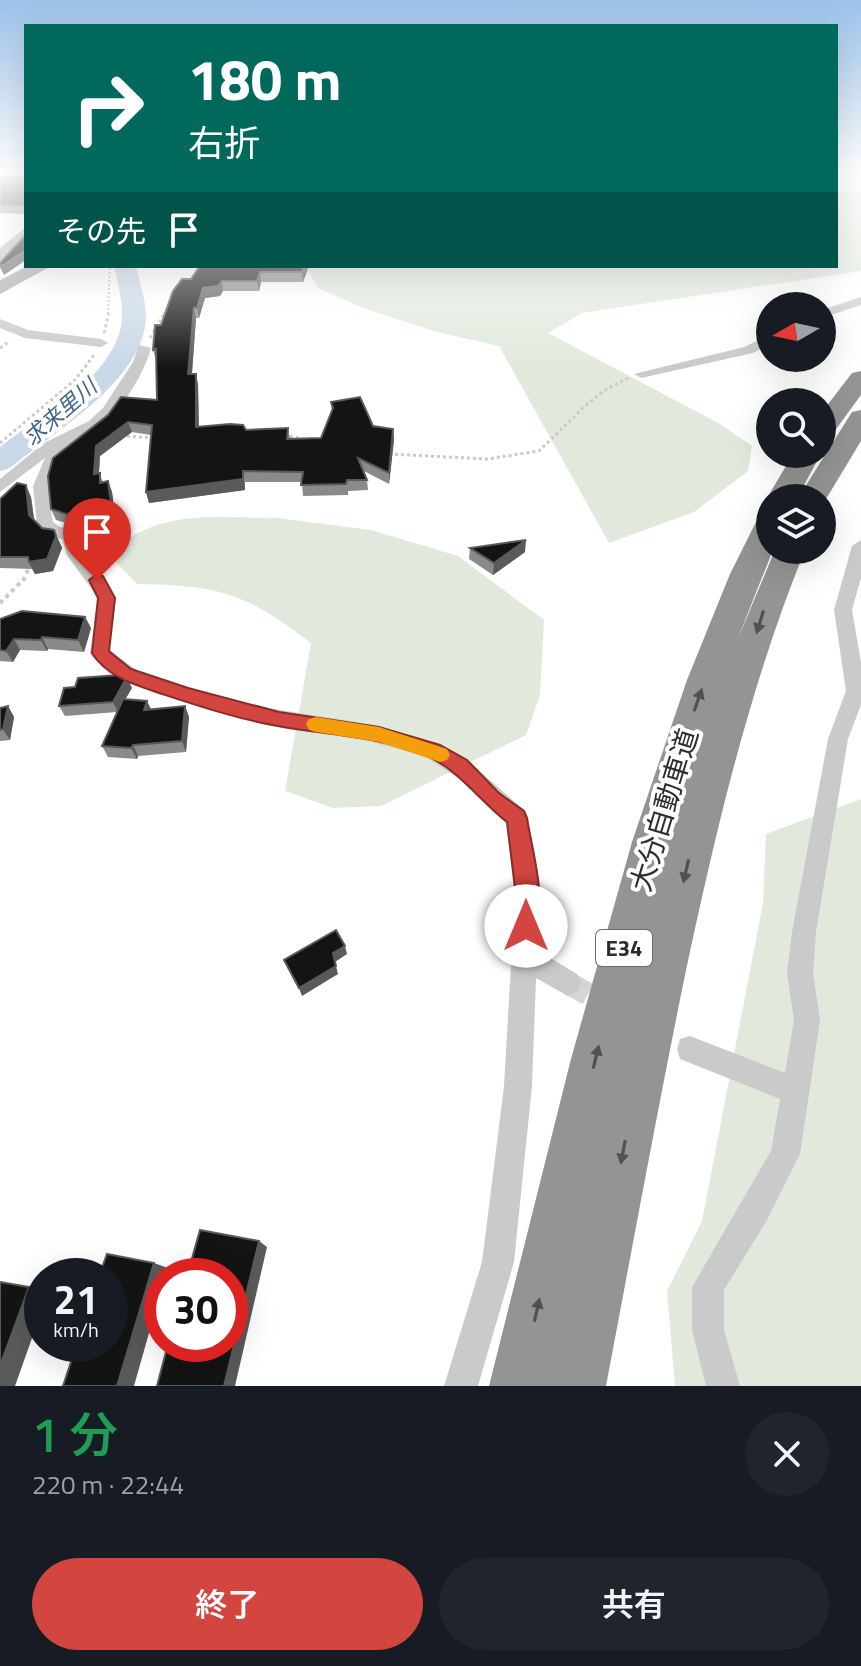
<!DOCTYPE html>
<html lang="ja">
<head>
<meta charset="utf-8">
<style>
  body { margin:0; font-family:"Titillium Web","Noto Sans JP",sans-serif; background:#20242c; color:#f1f3f6; height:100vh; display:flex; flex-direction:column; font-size:30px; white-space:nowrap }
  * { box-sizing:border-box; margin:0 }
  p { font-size:26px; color:#9ea1a6 }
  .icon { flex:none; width:44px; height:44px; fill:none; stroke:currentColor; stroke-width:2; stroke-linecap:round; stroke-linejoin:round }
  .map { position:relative; height:1386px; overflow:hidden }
  .details { display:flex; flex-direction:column; background:#171b24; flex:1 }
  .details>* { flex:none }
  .banner { position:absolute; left:24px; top:24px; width:814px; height:244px; border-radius:0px; box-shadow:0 8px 32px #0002; background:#00695c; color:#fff; overflow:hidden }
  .needle { width:52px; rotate:261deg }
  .tools { position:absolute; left:756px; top:292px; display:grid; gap:16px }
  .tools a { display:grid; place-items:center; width:80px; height:80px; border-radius:50%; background:#171b24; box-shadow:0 8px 32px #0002; font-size:40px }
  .speed { position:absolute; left:24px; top:1258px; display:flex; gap:16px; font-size:40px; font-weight:700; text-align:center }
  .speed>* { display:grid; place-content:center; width:104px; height:104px; border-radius:50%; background:#171b24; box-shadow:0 8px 32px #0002; line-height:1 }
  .speed small { font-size:20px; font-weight:400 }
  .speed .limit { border:12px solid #d22; background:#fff; color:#111 }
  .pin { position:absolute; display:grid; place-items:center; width:68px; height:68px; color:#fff; margin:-82px -34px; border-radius:50% 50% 50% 0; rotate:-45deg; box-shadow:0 0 8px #0007 }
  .pin .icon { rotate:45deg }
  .me { position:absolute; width:88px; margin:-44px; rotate:0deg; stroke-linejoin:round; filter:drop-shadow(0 0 6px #0008) }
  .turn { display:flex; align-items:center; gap:28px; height:168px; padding:0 32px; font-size:36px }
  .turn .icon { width:104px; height:104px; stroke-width:2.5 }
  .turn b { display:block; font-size:56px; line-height:68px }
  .then { display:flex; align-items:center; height:76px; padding:0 32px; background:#0003; gap:16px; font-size:30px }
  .round { display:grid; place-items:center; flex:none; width:84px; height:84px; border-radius:42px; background:#20242c }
  .head { display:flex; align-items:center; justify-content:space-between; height:136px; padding:0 32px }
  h1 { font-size:48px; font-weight:600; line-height:60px; color:#1e9e55 }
  .primary-button { display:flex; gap:16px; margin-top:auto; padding:16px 32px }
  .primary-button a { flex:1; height:92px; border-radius:48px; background:#d3453f; color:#fff; font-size:32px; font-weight:600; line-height:92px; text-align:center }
  .primary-button a+a { background:#20242c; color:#f1f3f6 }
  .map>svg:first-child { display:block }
  .green { fill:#e1e9dc }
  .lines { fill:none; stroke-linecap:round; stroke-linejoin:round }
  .river { fill:#c9d8e7; fill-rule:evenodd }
  .minor-tunnel { stroke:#d5d5d5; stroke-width:23; stroke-dasharray:23 12; stroke-linecap:butt }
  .path-far2 { stroke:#cacaca; stroke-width:2; stroke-dasharray:2 2; stroke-linecap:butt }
  .path-far1 { stroke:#cacaca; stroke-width:3; stroke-dasharray:3 3; stroke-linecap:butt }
  .path { stroke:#cacaca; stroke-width:4; stroke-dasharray:4 4; stroke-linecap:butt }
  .minor { fill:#cacaca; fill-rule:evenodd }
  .secondary { fill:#b7b7b7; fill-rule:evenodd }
  .primary { fill:#a5a5a5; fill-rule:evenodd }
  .motorway { fill:#949494; fill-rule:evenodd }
  .wall { fill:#8a8a8a }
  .shaded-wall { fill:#5a5a5a }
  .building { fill:#141414; stroke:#5a5a5a; stroke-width:2 }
  .oneway { fill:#515151 }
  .route { fill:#d3453f; stroke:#892d29; stroke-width:2 }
  .slow { fill:#f59e0b }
  .labels { text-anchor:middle; stroke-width:8; stroke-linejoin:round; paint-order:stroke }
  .far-water-label { font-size:22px; font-style:italic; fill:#436587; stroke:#fff }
  .shield { fill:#fff; stroke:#6c6c6c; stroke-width:2 }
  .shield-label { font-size:22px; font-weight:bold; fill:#2d2d2d }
  .near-street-label { font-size:28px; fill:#2d2d2d; stroke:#fff }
</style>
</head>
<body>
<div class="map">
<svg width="861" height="1386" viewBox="0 0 861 1386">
  <rect width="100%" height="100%" fill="#fff"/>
  <g class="green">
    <polygon points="836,191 861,191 861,271 582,313 548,333 720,424 752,446 748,471 694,512 609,543 499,346 437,332 363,308 318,288 306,266 836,266"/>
    <path d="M 277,518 L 371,530 L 458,556 L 544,620 L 540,695 L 526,735 L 381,806 L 333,808 L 285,791 L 311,643 C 246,593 218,585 137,584 L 108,554 C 158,508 214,518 277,518 Z"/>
    <polygon points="861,799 861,1386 675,1386 667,1291 702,1221 763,903 766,834"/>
  </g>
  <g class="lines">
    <path class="river" d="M 114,266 L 136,266 C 140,285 149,307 145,327 C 134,386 54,432 10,468 L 0,471 L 0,447 C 40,415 108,382 121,327 C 125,308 118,285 114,266 Z"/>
    <polyline class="minor-tunnel" points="568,983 612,1007"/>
    <g class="path-far2">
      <polyline points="108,314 110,266"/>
      <polyline points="164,314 173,297"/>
    </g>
    <g class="path-far1">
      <polyline points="104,333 109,312"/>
      <polyline points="150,338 165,312"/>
      <polyline points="0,348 10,341"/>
      <polyline points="284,435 303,439"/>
      <polyline points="121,436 156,438"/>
      <polyline points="0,443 75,380 94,355"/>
      <polyline points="389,454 487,459 539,451 584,407 605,390 628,378"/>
    </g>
    <polyline class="path" points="0,603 24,579 30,565"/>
    <g class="minor">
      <polygon points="836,173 861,176 861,182 836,179"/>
      <polygon points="861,297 861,305 822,318 822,310"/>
      <polygon points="0,319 28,330 101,339 108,343 101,347 25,338 0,328"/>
      <polygon points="770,335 770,344 753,353 641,378 634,374 744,347"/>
      <path d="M 139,345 L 151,348 C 144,374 122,410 100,426 C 94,431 85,433 78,438 C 49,458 46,490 53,522 L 60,527 L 75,529 L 84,553 L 103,576 L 116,598 L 110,651 L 138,671 L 216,696 L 274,709 L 369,724 L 438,744 L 473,765 L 525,811 L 528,818 L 539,896 L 537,950 L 577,974 L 581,983 L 577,992 L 568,996 L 536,978 L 532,1086 L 514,1262 L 478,1386 L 444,1386 L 482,1262 L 504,1086 L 515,896 L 506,823 L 458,778 L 424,756 L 369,741 L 274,725 L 212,711 L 124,682 L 93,658 L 90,653 L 98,598 L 67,555 L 62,539 L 50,537 L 37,524 L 33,486 L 45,458 L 0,492 L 0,479 L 44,443 L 89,421 L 103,408 L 133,362 Z"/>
      <polygon points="861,540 861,578 852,610 861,662 861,705 848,739 816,932 813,973 820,1020 800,1154 767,1220 724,1290 724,1330 740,1386 706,1386 692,1330 692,1287 771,1151 780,1099 680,1059 677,1049 680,1039 690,1036 785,1073 794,1020 787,973 792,932 828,739 846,691 834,610 852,546"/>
    </g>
    <polygon class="secondary" points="26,227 26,241 6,260 0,262 0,248"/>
    <polygon class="primary" points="28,266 51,266 0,294 0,280"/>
    <g class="motorway">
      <polygon points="861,371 861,395 831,436 822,438 822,412 852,373"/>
      <polygon points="861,410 861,441 823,504 822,498 798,498 852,412"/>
      <polygon points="793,454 821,454 797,498 770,498 770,502 767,498"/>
      <path d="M 770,513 L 770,550 L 773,550 L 736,643 L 775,550 L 805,550 C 749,688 716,830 685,975 C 657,1112 632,1249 606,1386 L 489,1386 L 571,1059 L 632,842 L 687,680 L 730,574 L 759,516 Z"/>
    </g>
  </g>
  <g class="wall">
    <polygon points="0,173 26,173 26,214 0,213"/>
    <polygon points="309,266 303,282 261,282 259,291 223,291 220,296 205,298 199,318 196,318 192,374 198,384 199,427 246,430 288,428 290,439 321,438 332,412 331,402 373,426 393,429 394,440 389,484 364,471 367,480 368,490 348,491 348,495 303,496 302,482 245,482 245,490 149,503 146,492 151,435 132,432 100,456 99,473 103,482 108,481 112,492 115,516 70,524 56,520 51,509 48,476 157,400 156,360 153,350 161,325 191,279"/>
    <polygon points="31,497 34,519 42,528 54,530 62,548 53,571 35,574 32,569 0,568 0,499"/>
    <polygon points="470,548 525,552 493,575 469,559"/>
    <polygon points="85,617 91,628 84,652 48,649 47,651 20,650 13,662 0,661 0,619"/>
    <polygon points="132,688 125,699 147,701 151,709 185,706 189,717 186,752 138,756 137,759 108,757 102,746 117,712 65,716 59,706"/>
    <polygon points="8,706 14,717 10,740 0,741 0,708"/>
  </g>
  <g class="shaded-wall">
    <polygon points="26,250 26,260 4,275 0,267"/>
    <polygon points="304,266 309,266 303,282 302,272"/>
    <polygon points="260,272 261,282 259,291 257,281"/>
    <polygon points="222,281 223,291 220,296 205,298 199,318 197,308 203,288"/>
    <polygon points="194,308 196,318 191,385 188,374"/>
    <polygon points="196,374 198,384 199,438 196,427"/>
    <polygon points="128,422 132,432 100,456 98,485 94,474 96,446"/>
    <polygon points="393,429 394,440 389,484 389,473"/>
    <polygon points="243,471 245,490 149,503 146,492"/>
    <polygon points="108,481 112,492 115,516 70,524 66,514"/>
    <polygon points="26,485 31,497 35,526 29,515"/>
    <polygon points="54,530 62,548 53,571 35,574 29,562"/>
    <polygon points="526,540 525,552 493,575 494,563"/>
    <polygon points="85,617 91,628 84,652 78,640"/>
    <polygon points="42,637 48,649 47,651 41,640"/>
    <polygon points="14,639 20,650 13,662 6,651"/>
    <polygon points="127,677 132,688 118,712 113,702"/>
    <polygon points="147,701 152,712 144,710"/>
    <polygon points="8,706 14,717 10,740 3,729"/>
    <polygon points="185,706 189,717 186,752 182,741"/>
    <polygon points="133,745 138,756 137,759 131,748"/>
    <polygon points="345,946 347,954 335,962 333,953"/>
    <polygon points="336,966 338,974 302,996 299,988"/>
    <polygon points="259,1241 267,1247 235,1386 224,1386"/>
    <polygon points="154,1263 168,1268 165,1276 162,1276 162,1287 134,1386 117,1386"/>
    <polygon points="29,1287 42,1290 42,1310 15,1386 0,1386 0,1366"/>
  </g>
  <g class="building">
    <polygon points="0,173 26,173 26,206 0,205"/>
    <polygon points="26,234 26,250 0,267 0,263"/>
    <polygon points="200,266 304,266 302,272 260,272 257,281 222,281 218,286 203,288 197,308 194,308 188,374 196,374 196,427 230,424 243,425 246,430 288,428 287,439 321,438 333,408 331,402 360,397 373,426 393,429 389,473 358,458 367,480 347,480 346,484 301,485 303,472 243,471 243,479 146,492 152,425 128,422 96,446 94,474 100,473 100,483 108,481 111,505 66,514 51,509 48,476 53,458 108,415 121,397 157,400 156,349 153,350 155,325 161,325 173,291 182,279 191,279"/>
    <polygon points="17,483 26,485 29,515 42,528 54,530 56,536 47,559 29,562 28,557 0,557 0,499"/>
    <polygon points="526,540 494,563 470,548"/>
    <polygon points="22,611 85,617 78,640 42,637 41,640 14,639 6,651 0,650 0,619"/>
    <polygon points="119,675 127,677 113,702 59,706 64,688 75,687 78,678"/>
    <polygon points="123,699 147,701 144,710 185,706 182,741 133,745 131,748 102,746"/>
    <polygon points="8,706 3,729 0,730 0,708"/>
    <polygon points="336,930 345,946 333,953 336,966 299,988 284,960"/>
    <polygon points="200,1230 259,1241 224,1386 157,1386 168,1344 230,1344 230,1276 187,1276"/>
    <polygon points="107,1254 154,1263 117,1386 63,1386 77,1344 110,1344 110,1276 99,1276"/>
    <polygon points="0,1282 29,1287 0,1366"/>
  </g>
  <defs><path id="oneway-solid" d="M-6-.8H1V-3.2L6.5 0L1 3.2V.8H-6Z" transform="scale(2)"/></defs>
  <g class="oneway">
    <use href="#oneway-solid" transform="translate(760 622) rotate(107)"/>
    <use href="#oneway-solid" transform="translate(698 700) rotate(-71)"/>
    <use href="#oneway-solid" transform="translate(686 871) rotate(103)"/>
    <use href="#oneway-solid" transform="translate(596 1057) rotate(-76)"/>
    <use href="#oneway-solid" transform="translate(623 1152) rotate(101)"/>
    <use href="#oneway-solid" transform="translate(537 1310) rotate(-77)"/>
  </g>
  <linearGradient id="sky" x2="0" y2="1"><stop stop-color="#9bc2e8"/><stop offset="0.47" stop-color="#fff"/><stop offset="1" stop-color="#fff" stop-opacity="0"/></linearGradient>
  <rect width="861" height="367" fill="url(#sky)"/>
  <path class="route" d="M 97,574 L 103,576 L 115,598 L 109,651 L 131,669 L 188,688 L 279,712 L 379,727 L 440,745 L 467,760 L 499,793 L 524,811 L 527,818 C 532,851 548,901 534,934 L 526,937 L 518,934 L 515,926 L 516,896 L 507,822 C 480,801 459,770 427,756 C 382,737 331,735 283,727 C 241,720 199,706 159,693 C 134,684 107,677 92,653 L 98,598 L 89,580 Z"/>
  <polygon class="slow" points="316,717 379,727 447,749 450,755 447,760 440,762 379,742 316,732 309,730 306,724 309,719"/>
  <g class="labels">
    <g class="far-water-label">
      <text transform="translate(60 412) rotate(-41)" y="8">求来里川</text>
    </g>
    <rect class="shield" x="596" y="930" width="56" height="36" rx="6"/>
    <g class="shield-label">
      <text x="624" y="956">E34</text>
    </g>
    <g class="near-street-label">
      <text transform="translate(664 810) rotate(-73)" y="10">大分自動車道</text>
    </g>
  </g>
</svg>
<div class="tools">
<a><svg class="needle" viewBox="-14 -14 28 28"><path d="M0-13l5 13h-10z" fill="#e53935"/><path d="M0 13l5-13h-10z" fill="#9ea1a6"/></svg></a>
<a><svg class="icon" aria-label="search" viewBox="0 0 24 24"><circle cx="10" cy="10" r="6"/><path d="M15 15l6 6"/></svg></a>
<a><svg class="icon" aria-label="layers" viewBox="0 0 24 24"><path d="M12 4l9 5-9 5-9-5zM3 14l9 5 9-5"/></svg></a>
</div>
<div class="speed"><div>21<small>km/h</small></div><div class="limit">30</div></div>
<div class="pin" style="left:97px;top:580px;background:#d93025"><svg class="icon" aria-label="arrive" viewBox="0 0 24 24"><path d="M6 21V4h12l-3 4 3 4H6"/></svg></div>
<svg class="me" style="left:526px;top:926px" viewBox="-20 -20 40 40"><circle r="19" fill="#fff"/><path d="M0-13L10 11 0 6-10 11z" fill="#d3453f"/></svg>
<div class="banner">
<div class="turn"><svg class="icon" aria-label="right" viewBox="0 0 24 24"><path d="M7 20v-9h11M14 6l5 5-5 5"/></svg><div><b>180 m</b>右折</div></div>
<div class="then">その先<svg class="icon" aria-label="arrive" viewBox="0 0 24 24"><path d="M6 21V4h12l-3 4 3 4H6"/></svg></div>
</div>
</div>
<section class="details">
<div class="head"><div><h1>1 分</h1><p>220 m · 22:44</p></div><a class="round"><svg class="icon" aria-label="close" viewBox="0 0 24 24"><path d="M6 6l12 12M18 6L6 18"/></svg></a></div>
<div class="primary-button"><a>終了</a><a>共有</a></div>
</section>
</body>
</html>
